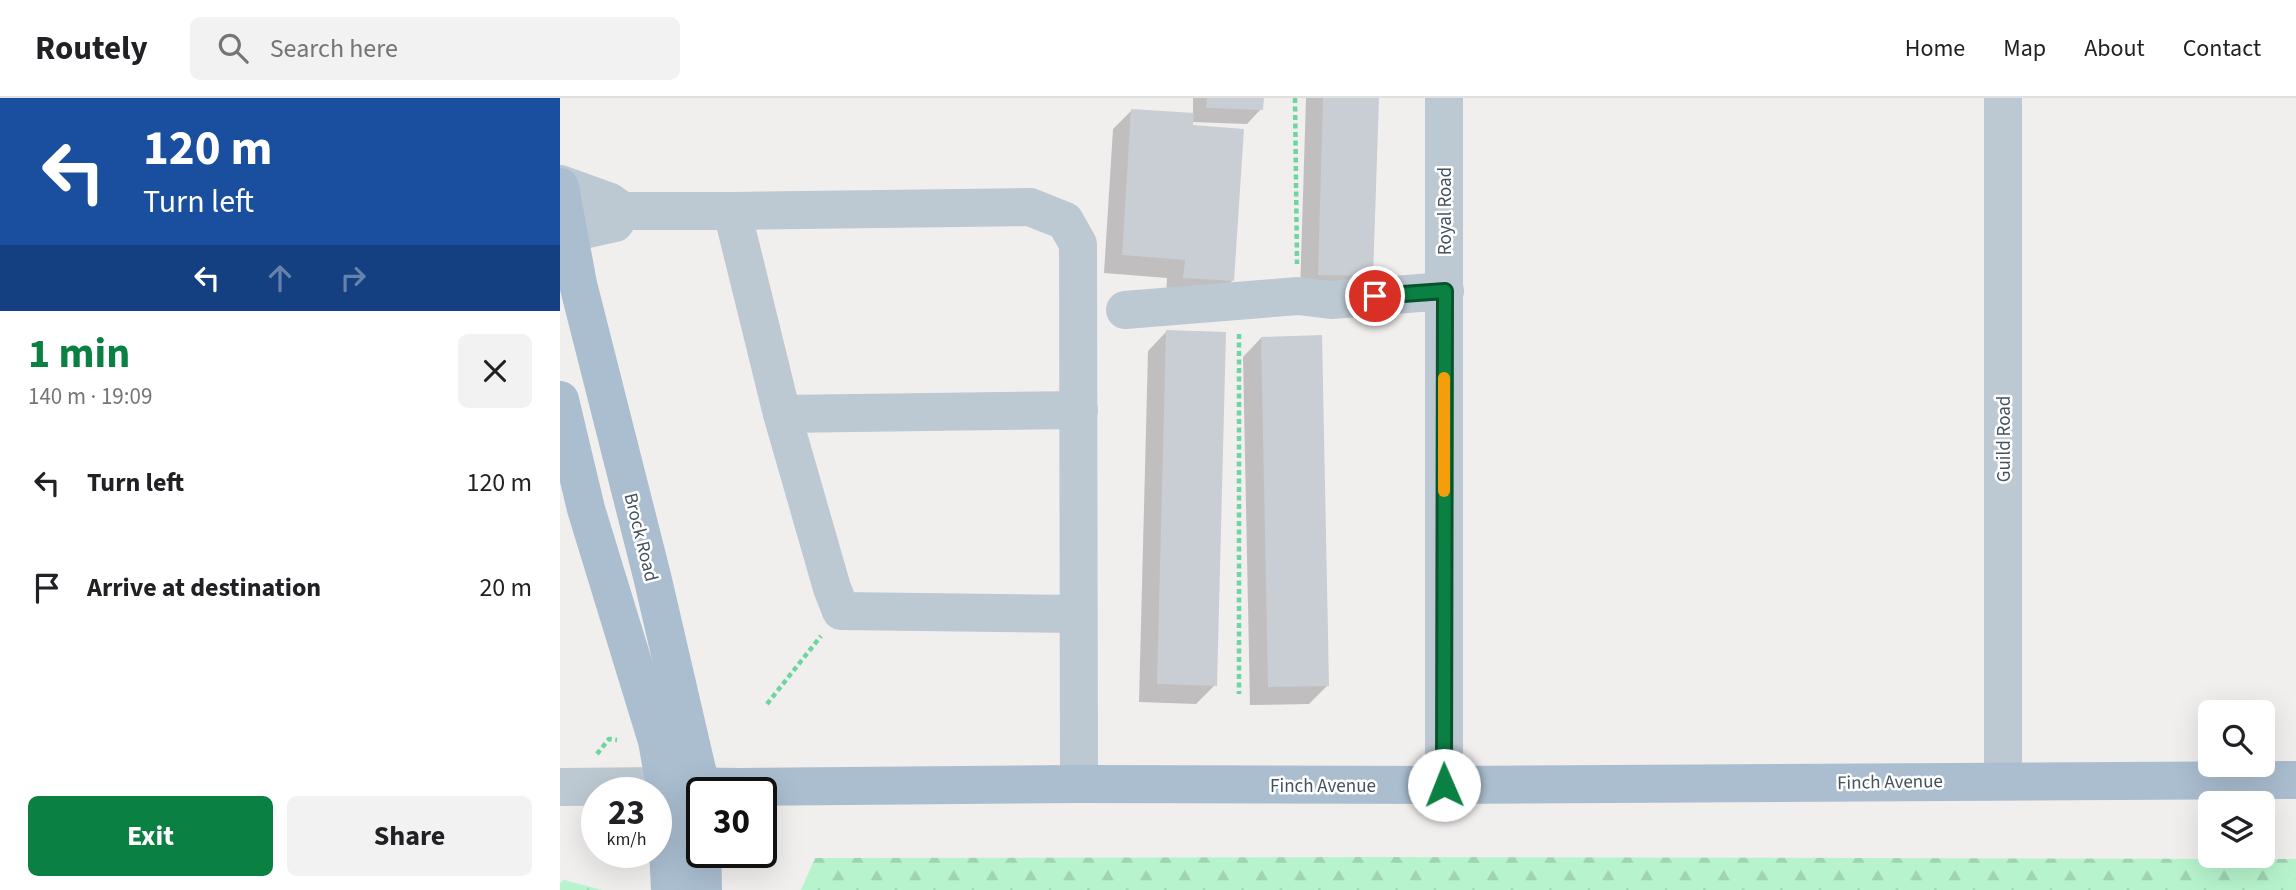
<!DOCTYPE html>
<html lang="en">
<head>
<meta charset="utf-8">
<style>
  body { margin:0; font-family:"Source Sans 3",sans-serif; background:#f2f2f2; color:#202124; height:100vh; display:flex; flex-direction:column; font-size:26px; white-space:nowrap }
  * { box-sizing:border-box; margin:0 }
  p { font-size:23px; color:#757577 }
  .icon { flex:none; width:38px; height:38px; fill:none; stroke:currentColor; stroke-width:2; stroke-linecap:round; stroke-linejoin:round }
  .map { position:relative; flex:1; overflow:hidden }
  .panel { display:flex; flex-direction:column; background:#fff; width:560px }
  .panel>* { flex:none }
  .top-card { background:#1a4fa0; color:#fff; overflow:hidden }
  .controls { position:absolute; left:1638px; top:602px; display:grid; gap:14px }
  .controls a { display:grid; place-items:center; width:77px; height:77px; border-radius:10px; background:#fff; box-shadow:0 7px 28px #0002; font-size:35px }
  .speed { position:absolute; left:21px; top:679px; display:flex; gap:14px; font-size:35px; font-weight:700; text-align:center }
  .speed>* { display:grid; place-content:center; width:91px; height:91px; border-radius:50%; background:#fff; box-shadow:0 7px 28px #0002; line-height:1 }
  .speed small { font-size:18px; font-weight:400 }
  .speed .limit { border:4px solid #111; border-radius:10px; background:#fff; color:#111 }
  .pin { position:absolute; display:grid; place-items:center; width:60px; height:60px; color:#fff; margin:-30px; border:4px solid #fff; border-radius:50%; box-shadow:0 2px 7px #0007 }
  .me { position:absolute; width:77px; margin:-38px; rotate:359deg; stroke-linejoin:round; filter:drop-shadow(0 0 5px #0008) }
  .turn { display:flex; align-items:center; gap:24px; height:147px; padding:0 28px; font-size:32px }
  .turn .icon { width:91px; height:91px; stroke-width:2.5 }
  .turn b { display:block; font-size:49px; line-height:60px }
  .lanes { display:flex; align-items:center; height:66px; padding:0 28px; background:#0003; justify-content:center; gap:35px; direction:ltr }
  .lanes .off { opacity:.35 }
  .round { display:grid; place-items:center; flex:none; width:74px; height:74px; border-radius:10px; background:#f2f2f2 }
  .headline { display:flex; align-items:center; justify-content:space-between; height:119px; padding:0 28px }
  h1 { font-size:42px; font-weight:700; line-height:52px; color:#0b8043 }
  .action { display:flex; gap:14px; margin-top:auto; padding:14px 28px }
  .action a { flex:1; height:80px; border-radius:10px; background:#0b8043; color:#fff; font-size:28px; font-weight:700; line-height:80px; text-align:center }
  .action a+a { background:#f2f2f2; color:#202124 }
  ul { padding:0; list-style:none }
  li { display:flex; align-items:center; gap:21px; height:105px; padding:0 28px }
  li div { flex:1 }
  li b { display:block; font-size:26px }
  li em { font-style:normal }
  header { display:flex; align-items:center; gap:42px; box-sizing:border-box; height:98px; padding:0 35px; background:#fff; border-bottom:2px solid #e0e0e0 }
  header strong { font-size:33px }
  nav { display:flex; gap:38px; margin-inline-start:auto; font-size:24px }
  .search { width:490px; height:63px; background:#f2f2f2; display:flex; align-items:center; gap:18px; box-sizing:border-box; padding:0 24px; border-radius:10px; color:#757577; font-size:26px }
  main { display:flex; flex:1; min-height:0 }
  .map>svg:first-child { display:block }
  .forest { fill:url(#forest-firs) }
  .shadow { fill:#0003 }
  .building { fill:#c9cdd4 }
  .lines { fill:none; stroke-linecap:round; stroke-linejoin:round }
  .path { stroke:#6bd69e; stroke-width:4.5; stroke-dasharray:5 3.5; stroke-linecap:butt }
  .minor { stroke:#bdc9d2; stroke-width:38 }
  .major { stroke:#aabed0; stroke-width:38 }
  .route-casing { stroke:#07532c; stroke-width:18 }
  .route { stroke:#0b8043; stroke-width:12 }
  .slow { stroke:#f59e0b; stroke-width:12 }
  .labels { text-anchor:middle; stroke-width:5; stroke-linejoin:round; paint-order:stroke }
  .street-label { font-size:19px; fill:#44525e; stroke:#fff }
</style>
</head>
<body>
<header>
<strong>Routely</strong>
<div class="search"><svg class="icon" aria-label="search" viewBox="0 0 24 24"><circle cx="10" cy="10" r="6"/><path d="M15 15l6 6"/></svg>Search here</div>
<nav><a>Home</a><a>Map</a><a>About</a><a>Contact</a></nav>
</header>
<main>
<section class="panel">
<div class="top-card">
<div class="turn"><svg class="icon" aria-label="left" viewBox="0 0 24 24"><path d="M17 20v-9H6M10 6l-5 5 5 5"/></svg><div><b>120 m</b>Turn left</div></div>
<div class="lanes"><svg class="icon" aria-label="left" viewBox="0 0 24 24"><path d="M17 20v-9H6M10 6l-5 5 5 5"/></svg><svg class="icon off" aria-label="ahead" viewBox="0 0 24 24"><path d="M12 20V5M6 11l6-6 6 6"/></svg><svg class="icon off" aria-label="right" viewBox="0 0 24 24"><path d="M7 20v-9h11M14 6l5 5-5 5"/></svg></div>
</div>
<div class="headline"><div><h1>1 min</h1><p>140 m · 19:09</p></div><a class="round"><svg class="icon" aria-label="close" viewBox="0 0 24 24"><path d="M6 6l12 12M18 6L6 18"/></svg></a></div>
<ul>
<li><svg class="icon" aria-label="left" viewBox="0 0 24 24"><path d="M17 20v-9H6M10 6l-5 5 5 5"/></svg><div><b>Turn left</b></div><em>120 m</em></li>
<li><svg class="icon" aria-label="arrive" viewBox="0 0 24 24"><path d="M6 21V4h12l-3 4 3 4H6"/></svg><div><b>Arrive at destination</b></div><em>20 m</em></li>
</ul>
<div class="action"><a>Exit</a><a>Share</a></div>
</section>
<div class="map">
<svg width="1736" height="792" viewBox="0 0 1736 792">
  <defs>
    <pattern id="forest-firs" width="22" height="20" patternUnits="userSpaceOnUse" patternTransform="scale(1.75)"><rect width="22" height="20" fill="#b7f4cd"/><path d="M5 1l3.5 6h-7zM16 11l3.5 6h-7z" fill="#9fd3b2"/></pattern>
  </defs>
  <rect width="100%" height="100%" fill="#f1eeee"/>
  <g class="forest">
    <polygon points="819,759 1736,761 1736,792 241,792 255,760"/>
    <polygon points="4,782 42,792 0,792 0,785"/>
  </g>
  <g class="shadow">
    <polygon points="633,0 702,0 701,11 687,26 632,24 672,183 653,201 606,198 607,180 544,175 553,31 572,12 633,16"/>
    <polygon points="746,0 817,0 812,177 793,196 740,195"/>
    <polygon points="606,234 655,587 636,606 579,604 588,253"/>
    <polygon points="701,240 767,588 749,606 690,607 683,259"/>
  </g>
  <g class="building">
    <polygon points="647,0 704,0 703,12 646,10"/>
    <polygon points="763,0 819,0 813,178 758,177"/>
    <polygon points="571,11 634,15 633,27 684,31 674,183 623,180 625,162 562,157"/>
    <polygon points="606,232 666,234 657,588 597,586"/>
    <polygon points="762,237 769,588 708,589 701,239"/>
  </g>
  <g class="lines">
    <g class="path">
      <polyline points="735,0 737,166"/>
      <polyline points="679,236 679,596"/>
      <polyline points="207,606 261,538"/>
      <polyline points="37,656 49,641 57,642"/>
    </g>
    <g class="minor">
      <polyline points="884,0 884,687"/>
      <polyline points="1443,0 1443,682"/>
      <polyline points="0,86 50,104 63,113 172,113 470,109 505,123 518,146 519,686"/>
      <polyline points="172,113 222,316 272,490 281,513 518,516"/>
      <polyline points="10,135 55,125 63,113"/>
      <polyline points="565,212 738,198 771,202 885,193"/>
      <polyline points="222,316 519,312"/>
      <polyline points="0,689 105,688"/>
    </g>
    <g class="major">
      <polyline points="0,89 18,186 92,478 141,689 143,792"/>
      <polyline points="0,302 26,411 97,643 105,688 110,792"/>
      <polyline points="105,688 180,689 519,686 884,687 1736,682"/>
    </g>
  </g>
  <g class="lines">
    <defs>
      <polyline id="route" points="815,198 885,193 884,687"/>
    </defs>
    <use href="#route" class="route-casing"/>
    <use href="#route" class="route"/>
    <polyline class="slow" points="884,393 884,280"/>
  </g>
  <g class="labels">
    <g class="street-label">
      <text transform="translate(884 113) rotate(-90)" y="7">Royal Road</text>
      <text transform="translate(1443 341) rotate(-90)" y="7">Guild Road</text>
      <text transform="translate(82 439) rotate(76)" y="7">Brock Road</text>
      <text transform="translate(1330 683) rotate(-1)" y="7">Finch Avenue</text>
      <text x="763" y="694">Finch Avenue</text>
    </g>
  </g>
</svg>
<div class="controls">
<a><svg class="icon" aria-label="search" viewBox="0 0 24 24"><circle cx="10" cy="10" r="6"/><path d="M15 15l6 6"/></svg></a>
<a><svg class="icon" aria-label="layers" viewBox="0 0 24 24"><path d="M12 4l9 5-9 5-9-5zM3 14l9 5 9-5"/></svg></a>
</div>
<div class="speed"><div>23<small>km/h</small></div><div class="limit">30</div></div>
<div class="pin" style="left:815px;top:198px;background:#d93025"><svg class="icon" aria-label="arrive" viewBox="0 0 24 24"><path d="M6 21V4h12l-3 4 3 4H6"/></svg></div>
<svg class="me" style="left:884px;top:687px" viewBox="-20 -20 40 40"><circle r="19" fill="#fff"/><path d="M0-13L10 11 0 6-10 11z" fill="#0b8043"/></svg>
</div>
</main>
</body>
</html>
